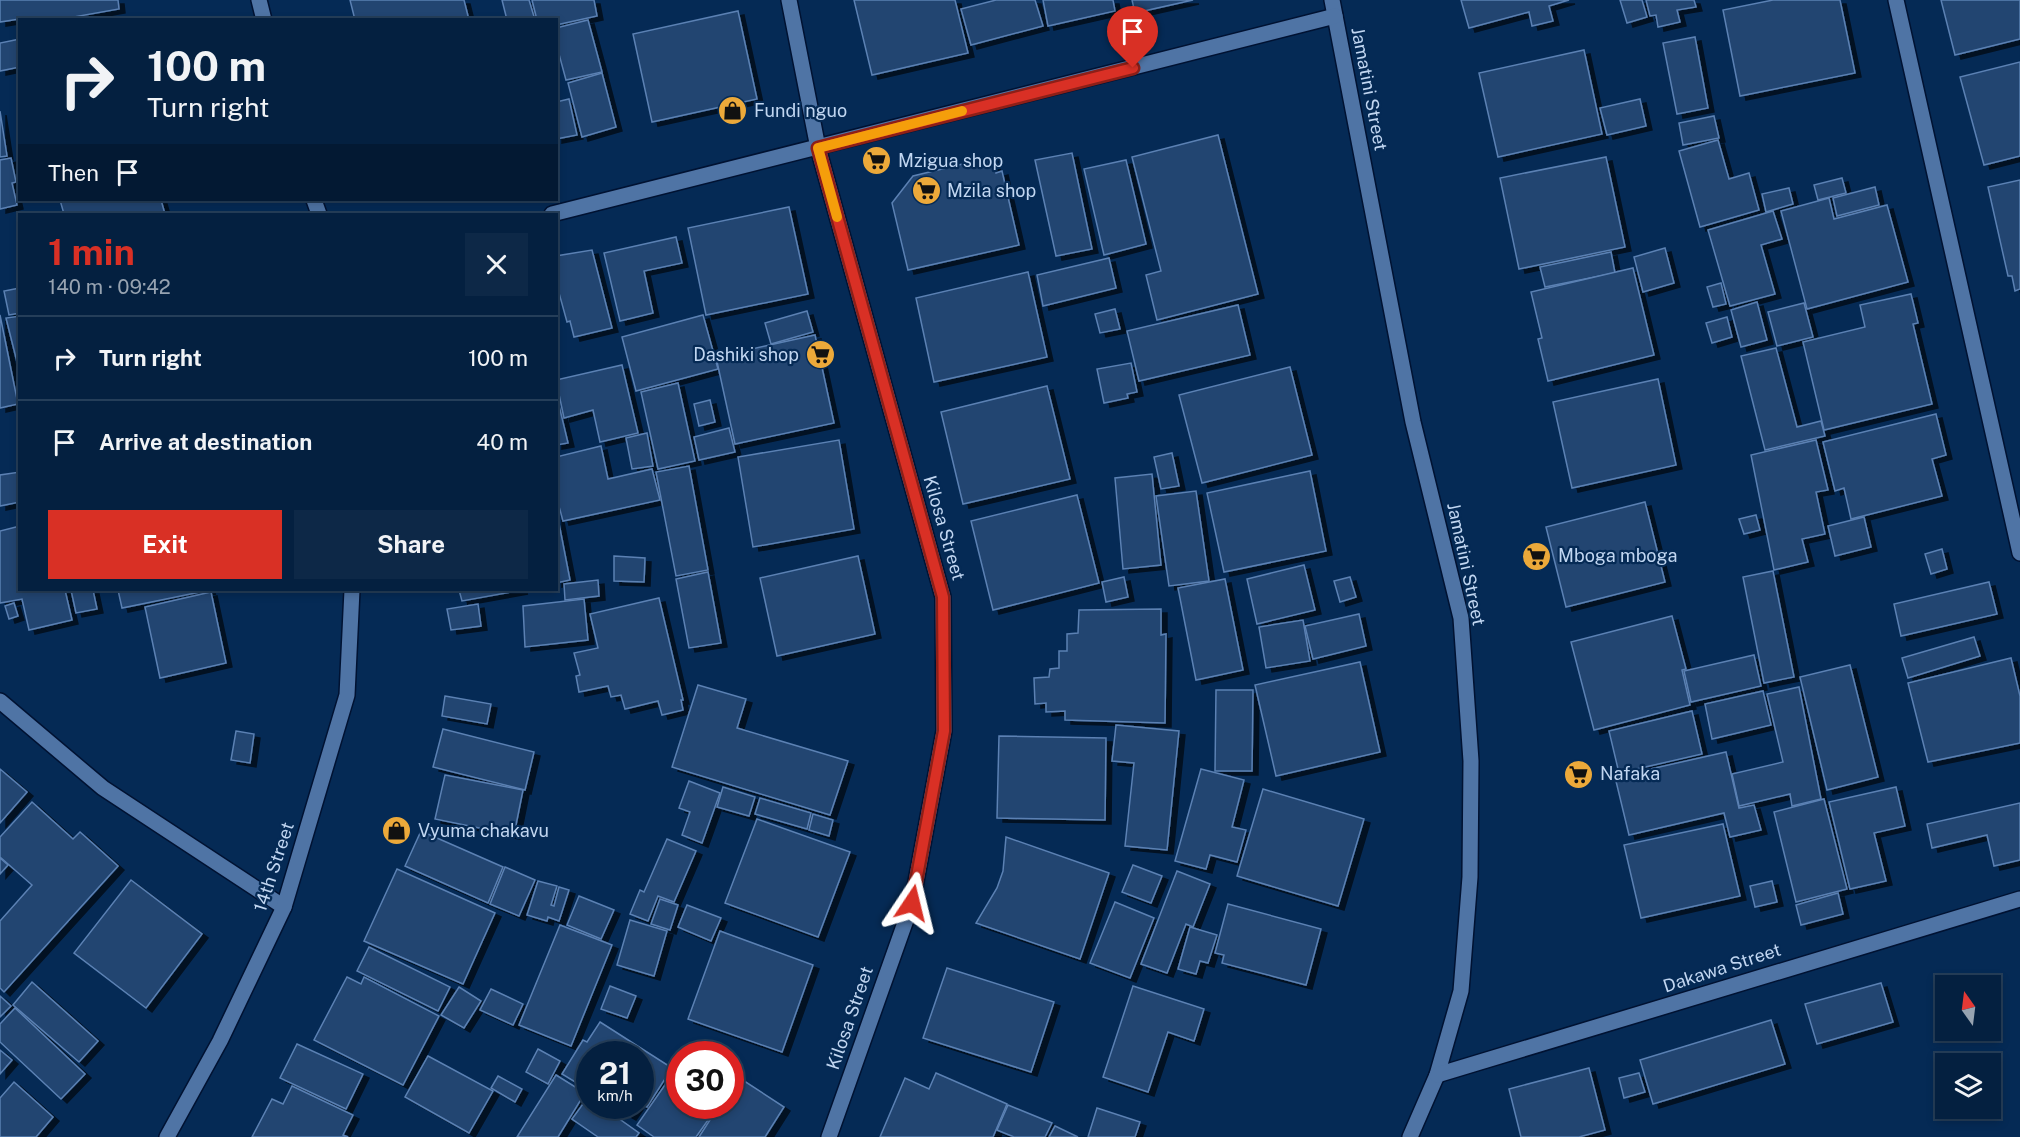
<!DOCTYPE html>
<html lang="en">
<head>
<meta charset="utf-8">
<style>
  body { margin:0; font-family:"Public Sans",sans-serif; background:#0d2847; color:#f1f3f6; height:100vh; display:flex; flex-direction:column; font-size:22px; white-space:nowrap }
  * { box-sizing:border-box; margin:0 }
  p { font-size:20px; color:#97a3b1 }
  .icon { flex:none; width:33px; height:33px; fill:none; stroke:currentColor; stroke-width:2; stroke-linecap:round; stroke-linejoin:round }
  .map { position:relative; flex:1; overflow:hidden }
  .drawer { position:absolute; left:18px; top:213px; width:540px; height:378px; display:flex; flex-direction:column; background:#042040; border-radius:0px; box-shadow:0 3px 9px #0003,0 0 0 2px #253e59 }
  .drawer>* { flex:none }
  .banner { position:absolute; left:18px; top:18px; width:540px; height:183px; border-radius:0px; box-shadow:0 3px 9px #0003,0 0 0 2px #253e59; background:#042040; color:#f1f3f6; overflow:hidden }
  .needle { width:39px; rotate:346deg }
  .controls { position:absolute; left:1935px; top:975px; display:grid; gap:12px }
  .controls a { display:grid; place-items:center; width:66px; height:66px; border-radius:0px; background:#042040; box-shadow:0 3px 9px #0003,0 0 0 2px #253e59; font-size:30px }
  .speed { position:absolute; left:576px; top:1041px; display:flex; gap:12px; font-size:30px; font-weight:700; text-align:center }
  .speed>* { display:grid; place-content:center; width:78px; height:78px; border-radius:50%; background:#042040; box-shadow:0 3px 9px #0003,0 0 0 2px #253e59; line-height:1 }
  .speed small { font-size:15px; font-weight:400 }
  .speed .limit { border:9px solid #d22; background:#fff; color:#111 }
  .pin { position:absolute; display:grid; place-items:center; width:51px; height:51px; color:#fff; margin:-62px -26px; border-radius:50% 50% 50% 0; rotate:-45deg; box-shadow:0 0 6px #0007 }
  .pin .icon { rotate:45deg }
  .me { position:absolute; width:66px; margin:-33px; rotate:10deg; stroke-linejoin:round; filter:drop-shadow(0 0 4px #0008) }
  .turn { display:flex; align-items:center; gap:21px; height:126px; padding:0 30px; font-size:27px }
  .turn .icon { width:78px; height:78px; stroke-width:2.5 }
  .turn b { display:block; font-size:42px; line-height:51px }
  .then { display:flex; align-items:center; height:57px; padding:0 30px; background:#0003; gap:12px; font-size:22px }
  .round { display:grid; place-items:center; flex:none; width:63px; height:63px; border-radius:0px; background:#0d2847 }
  .summary { display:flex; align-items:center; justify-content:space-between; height:102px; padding:0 30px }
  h1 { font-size:36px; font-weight:700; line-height:45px; color:#d93025 }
  .action { display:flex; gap:12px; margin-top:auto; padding:12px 30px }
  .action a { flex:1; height:69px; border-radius:0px; background:#d93025; color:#fff; font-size:24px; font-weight:700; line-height:69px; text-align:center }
  .action a+a { background:#0d2847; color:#f1f3f6 }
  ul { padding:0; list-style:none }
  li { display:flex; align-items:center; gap:18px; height:84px; padding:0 30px; border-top:2px solid #253e59 }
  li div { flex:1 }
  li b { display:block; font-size:22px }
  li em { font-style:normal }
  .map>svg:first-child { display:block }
  .building { fill:#204471; stroke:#5b81b3; stroke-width:1.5; filter:url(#shadow) }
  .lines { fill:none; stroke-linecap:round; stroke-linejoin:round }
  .street-casing { stroke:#001232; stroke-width:18 }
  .street { stroke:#4f74a5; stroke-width:15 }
  .route-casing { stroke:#8d1f18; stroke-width:15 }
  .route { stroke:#d93025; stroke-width:10 }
  .slow { stroke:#f59e0b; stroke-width:10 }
  .labels { text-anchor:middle; stroke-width:4.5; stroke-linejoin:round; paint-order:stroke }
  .street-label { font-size:18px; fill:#c1d6f1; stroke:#052a55 }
  .poi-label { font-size:18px; fill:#c1d6f1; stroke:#052a55; text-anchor:start }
</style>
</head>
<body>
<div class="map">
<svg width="2020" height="1137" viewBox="0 0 2020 1137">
  <defs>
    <filter id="shadow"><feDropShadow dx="6" dy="4" stdDeviation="0" flood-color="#0009"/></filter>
  </defs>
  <rect width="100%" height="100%" fill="#052a55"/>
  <g class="building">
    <polygon points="0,0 118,0 119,9 57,20 20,20 20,23 19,19 0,22"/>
    <polygon points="350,0 464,0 469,20 355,20"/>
    <polygon points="502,0 529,0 535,20 507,20"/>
    <polygon points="532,0 594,0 597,16 556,25 556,20 537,20"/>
    <polygon points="854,0 955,0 968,53 872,75"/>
    <polygon points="996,0 1035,0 1043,26 971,45 961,9"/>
    <polygon points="1043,0 1113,0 1115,11 1048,26"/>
    <polygon points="1132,0 1193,0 1135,13"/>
    <polygon points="1461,0 1569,0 1549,6 1553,21 1532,26 1529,12 1469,28"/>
    <polygon points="1620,0 1642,0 1647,17 1627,23"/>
    <polygon points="1646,0 1694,0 1696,7 1677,10 1680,22 1658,27 1656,15 1650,16"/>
    <polygon points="1773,0 1840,0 1855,73 1740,96 1723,10"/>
    <polygon points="1941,0 2020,0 2020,39 1955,55"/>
    <polygon points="738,11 757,99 652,122 633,34"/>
    <polygon points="588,20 602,72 566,80 556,43 556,28"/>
    <polygon points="1695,37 1708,108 1677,114 1663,43"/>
    <polygon points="20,39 20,67 0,71 0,43"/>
    <polygon points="1584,50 1602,134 1498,157 1479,73"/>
    <polygon points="2020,62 2020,156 1984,165 1960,77"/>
    <polygon points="602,73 616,127 582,137 568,83"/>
    <polygon points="569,99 577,135 556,139 556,102"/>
    <polygon points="1640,99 1646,126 1607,135 1600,108"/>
    <polygon points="0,111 7,156 0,157"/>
    <polygon points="1714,116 1719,138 1683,145 1679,123"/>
    <polygon points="1218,135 1258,294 1157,320 1146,275 1161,271 1132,157"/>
    <polygon points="1718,140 1729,179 1749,173 1759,210 1700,227 1679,151"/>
    <polygon points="1072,153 1092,249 1056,256 1035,160"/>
    <polygon points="992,157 996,173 1002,171 1019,245 908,270 892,203 913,176"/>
    <polygon points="1606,157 1625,247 1519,269 1500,178"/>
    <polygon points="11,158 16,182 12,183 17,205 0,209 0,160"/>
    <polygon points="1126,160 1146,244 1104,255 1084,169"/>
    <polygon points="1842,178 1846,193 1818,200 1814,185"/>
    <polygon points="2020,180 2020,289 2015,291 2012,276 2008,276 1988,187"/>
    <polygon points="1875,187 1879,205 1837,216 1833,198"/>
    <polygon points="1789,188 1793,204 1766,212 1762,194"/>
    <polygon points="1829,198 1834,219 1887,205 1908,282 1807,309 1781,211"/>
    <polygon points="60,200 161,200 165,214 64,214"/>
    <polygon points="789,207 808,294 706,315 688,228"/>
    <polygon points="1773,211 1782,239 1761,245 1775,294 1730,306 1708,230"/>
    <polygon points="676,237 682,263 644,271 653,313 620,321 604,253"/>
    <polygon points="1665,248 1674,283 1643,292 1634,257"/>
    <polygon points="592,250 612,328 574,337 570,321 567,322 556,282 556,256"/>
    <polygon points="1611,252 1615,273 1545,287 1540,267"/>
    <polygon points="1109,258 1116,288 1043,306 1037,275"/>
    <polygon points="1633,268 1654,355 1548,381 1538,339 1542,338 1531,292"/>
    <polygon points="1028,272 1047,357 934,382 916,298"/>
    <polygon points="1721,283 1726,304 1713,307 1707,287"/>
    <polygon points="20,288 20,313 9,315 4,291"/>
    <polygon points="1911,294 1918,323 1913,324 1932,404 1824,430 1803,342 1865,327 1860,305"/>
    <polygon points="1757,302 1767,340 1741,347 1731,310"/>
    <polygon points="1804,303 1813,337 1777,346 1768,312"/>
    <polygon points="1238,305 1250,355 1139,381 1127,331"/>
    <polygon points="1115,309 1120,329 1100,333 1095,314"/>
    <polygon points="807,311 813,332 771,344 765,323"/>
    <polygon points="0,315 18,404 0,408"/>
    <polygon points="703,315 718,369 636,391 622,337"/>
    <polygon points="20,316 20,374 6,318"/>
    <polygon points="1727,317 1732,337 1712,343 1706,323"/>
    <polygon points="815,335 834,423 735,444 716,357"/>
    <polygon points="1776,348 1797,427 1821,421 1825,436 1765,450 1741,356"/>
    <polygon points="1131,363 1137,392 1127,394 1128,398 1104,403 1097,369"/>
    <polygon points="622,365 638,433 600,442 593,410 564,418 556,380"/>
    <polygon points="1290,367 1312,455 1202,483 1179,395"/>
    <polygon points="1658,379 1676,465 1572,488 1553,402"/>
    <polygon points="678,383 695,461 658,469 641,392"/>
    <polygon points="1047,386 1070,479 963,504 941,412"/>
    <polygon points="556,393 568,443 556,445"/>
    <polygon points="710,400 715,422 699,426 694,404"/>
    <polygon points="1936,414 1946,455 1932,459 1942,496 1851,519 1844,488 1835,491 1823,442"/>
    <polygon points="729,428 735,452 699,460 694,437"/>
    <polygon points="647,433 653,466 632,469 626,438"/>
    <polygon points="839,440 854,529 753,547 738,457"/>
    <polygon points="1816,440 1828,490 1816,492 1825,534 1802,539 1808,562 1774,570 1751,455"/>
    <polygon points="601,446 608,479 652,469 660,500 563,521 556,495 556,457"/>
    <polygon points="1172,453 1179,486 1161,489 1154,457"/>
    <polygon points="689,466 708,570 676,576 656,472"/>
    <polygon points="1310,471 1326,551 1224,572 1207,493"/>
    <polygon points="20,472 20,502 0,506 0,475"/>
    <polygon points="1152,474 1161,565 1123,569 1115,478"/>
    <polygon points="1196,491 1209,581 1169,586 1156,496"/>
    <polygon points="1077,495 1099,583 993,610 971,521"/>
    <polygon points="1645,502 1665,582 1566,607 1546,527"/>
    <polygon points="556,508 570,580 556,583"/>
    <polygon points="1756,515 1760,530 1744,534 1739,519"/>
    <polygon points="1864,517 1871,547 1835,556 1828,526"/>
    <polygon points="20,526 20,590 65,590 72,620 29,630 22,599 0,603 0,531"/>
    <polygon points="1942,549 1947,569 1931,574 1925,554"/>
    <polygon points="614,556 645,558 644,582 614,581"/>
    <polygon points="858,556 875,634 777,656 760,578"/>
    <polygon points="1304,565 1315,610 1257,624 1247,579"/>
    <polygon points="1773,571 1794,677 1764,683 1743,577"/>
    <polygon points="708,572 721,643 689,648 676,579"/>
    <polygon points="1124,577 1128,597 1106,602 1102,582"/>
    <polygon points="1350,577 1356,597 1340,602 1334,581"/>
    <polygon points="1225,579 1243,670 1196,680 1178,588"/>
    <polygon points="598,580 599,596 565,600 564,584"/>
    <polygon points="1989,582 1997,614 1901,636 1894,604"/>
    <polygon points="71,590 93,590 97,609 76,613"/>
    <polygon points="118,590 210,590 122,608"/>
    <polygon points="459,590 522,590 462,601"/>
    <polygon points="211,592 226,663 160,678 145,607"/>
    <polygon points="659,598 683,700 681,700 683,710 662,715 658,701 625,709 621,695 611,697 608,686 579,692 576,676 580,675 574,653 598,648 590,614"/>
    <polygon points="584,599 588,640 525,647 523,606"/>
    <polygon points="14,603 18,616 9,619 5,606"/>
    <polygon points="478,604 481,626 451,630 447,609"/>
    <polygon points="1161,609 1161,635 1166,634 1165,723 1065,720 1065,711 1046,712 1046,703 1035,704 1034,678 1049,677 1050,669 1059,668 1059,651 1067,651 1067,634 1078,633 1079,610"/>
    <polygon points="1359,614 1366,646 1313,659 1305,626"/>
    <polygon points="1672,616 1686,669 1682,670 1690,705 1594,730 1571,642"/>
    <polygon points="1303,620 1310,661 1266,668 1259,627"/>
    <polygon points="1974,637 1980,656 1908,678 1902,658"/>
    <polygon points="1754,655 1761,686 1691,702 1684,671"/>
    <polygon points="2011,658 2020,696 2020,743 1928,762 1908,683"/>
    <polygon points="1360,662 1380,752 1276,776 1255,685"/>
    <polygon points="1850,665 1878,777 1827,790 1800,677"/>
    <polygon points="698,685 746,699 737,728 848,761 830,815 672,767"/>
    <polygon points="1799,687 1821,799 1792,806 1790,794 1739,806 1732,774 1783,762 1767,694"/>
    <polygon points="1216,690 1253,690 1252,771 1215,771"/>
    <polygon points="1763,691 1771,725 1712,739 1705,704"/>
    <polygon points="445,696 491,704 487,724 442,716"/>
    <polygon points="1692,711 1702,754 1619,773 1609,731"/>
    <polygon points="1116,725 1179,731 1167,850 1125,846 1134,763 1112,761"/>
    <polygon points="443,729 534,752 525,790 433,767"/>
    <polygon points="236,731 254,734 250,763 231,760"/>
    <polygon points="999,736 1106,738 1105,820 997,818"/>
    <polygon points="1726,752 1739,808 1754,805 1761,830 1730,837 1724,813 1629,835 1615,777"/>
    <polygon points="0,769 27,792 0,823"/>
    <polygon points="1201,769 1244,780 1232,827 1246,830 1237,862 1210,855 1206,869 1175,861"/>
    <polygon points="445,775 523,790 514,835 435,819"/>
    <polygon points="689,781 720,793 702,843 682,835 690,812 679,808"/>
    <polygon points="723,787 755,797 749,816 717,807"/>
    <polygon points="1896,787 1905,826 1874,833 1886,881 1850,889 1829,802"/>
    <polygon points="1263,789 1364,819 1338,906 1237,876"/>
    <polygon points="760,798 811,813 807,829 755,814"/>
    <polygon points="1824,799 1847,889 1796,902 1774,812"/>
    <polygon points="32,802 73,839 80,832 118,866 4,992 0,988 0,921 32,885 0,857 0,837"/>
    <polygon points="2020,803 2020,860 1994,866 1987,835 1932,848 1927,824"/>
    <polygon points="813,814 833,820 829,836 809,830"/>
    <polygon points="757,819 850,852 818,937 725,903"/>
    <polygon points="1723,824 1740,896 1641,918 1624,845"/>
    <polygon points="421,831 503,867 488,903 405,866"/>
    <polygon points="1006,837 1109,873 1080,959 976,923 997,888 1003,871"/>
    <polygon points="667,839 696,851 674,902 658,896 648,921 630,914 640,890 644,892"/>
    <polygon points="0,858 8,865 0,874"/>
    <polygon points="1133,865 1162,876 1151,903 1122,892"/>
    <polygon points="505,867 535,880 519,916 490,904"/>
    <polygon points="397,869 495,913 463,984 364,941"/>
    <polygon points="1177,871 1210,884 1193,927 1186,924 1167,973 1141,964"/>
    <polygon points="131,880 202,934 146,1008 74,953"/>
    <polygon points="538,881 557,886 551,905 554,906 559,887 569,890 559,921 548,917 547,921 527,915"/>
    <polygon points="1772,881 1777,902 1755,907 1750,886"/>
    <polygon points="1838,893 1843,914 1801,925 1796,905"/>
    <polygon points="579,896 614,910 601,939 567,925"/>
    <polygon points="660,899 678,905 670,930 651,924"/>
    <polygon points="1115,902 1154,918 1130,978 1090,963"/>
    <polygon points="1228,904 1321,929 1306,985 1222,963 1224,955 1215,953"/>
    <polygon points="687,905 721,918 711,941 678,927"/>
    <polygon points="630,920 667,931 654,976 617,965"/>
    <polygon points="560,925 612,945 571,1046 519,1025"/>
    <polygon points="1190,927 1217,935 1208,963 1200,961 1196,974 1178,969"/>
    <polygon points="720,931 813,965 782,1052 688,1019"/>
    <polygon points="369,947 450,987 438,1011 357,971"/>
    <polygon points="947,968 1054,1002 1031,1072 923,1038"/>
    <polygon points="347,977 361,984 364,977 439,1016 403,1085 314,1040"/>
    <polygon points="32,982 98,1041 79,1062 13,1005"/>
    <polygon points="1881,983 1893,1022 1817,1044 1805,1004"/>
    <polygon points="610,986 636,996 627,1018 601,1009"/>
    <polygon points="1133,986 1204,1009 1194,1041 1168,1032 1148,1092 1103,1077"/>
    <polygon points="459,987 481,1001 464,1028 441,1015"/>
    <polygon points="491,989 523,1004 513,1025 480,1010"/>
    <polygon points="0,996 11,1006 0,1017"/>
    <polygon points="15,1008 85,1074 61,1099 0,1042 0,1024"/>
    <polygon points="1771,1020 1785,1064 1653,1104 1640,1060"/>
    <polygon points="600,1022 672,1068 647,1107 640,1104 640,1054 590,1054 590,1091 562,1074 583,1040 587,1042"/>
    <polygon points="297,1044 363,1074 346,1109 280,1078"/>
    <polygon points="538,1049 560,1061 548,1084 526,1072"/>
    <polygon points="0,1050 12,1060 0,1074"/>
    <polygon points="428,1056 493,1091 469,1133 405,1097"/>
    <polygon points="1589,1068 1605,1130 1579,1137 1521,1137 1509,1089"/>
    <polygon points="936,1073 1007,1104 993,1137 880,1137 905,1078 929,1089"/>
    <polygon points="1639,1073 1645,1092 1624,1098 1619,1078"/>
    <polygon points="556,1075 585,1093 558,1137 517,1137"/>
    <polygon points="498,1076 522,1089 515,1102 491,1088"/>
    <polygon points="738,1077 784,1107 765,1137 699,1137 719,1106 730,1106 730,1088"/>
    <polygon points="14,1082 53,1117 36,1137 0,1137 0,1098"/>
    <polygon points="667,1082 680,1090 680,1106 702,1106 713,1113 696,1137 654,1137 637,1125"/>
    <polygon points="292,1086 353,1115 343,1135 348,1137 252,1137 272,1099 283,1104"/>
    <polygon points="588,1097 590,1106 601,1106 639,1133 636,1137 598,1137 572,1119"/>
    <polygon points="1008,1105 1052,1123 1045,1137 1014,1137 997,1130"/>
    <polygon points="612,1106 637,1106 630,1116"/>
    <polygon points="1097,1108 1140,1122 1135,1137 1088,1137"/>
    <polygon points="1055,1126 1078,1137 1049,1137"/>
  </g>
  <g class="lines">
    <defs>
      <g id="street">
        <polyline points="259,0 264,20"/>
        <polyline points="789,0 818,148 943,597 944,731 912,903 829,1137"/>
        <polyline points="1332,0 1413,422 1461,618 1471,761 1470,877 1461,991 1437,1075 1410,1137"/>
        <polyline points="1896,0 2020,553"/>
        <polyline points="314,200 319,214"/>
        <polyline points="552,214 1335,16"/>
        <polyline points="0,701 103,788 284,907"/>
        <polyline points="1437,1075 2020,899"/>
        <polyline points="167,1137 220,1041 284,907 347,695 352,590"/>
      </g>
    </defs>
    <use href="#street" class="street-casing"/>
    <use href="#street" class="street"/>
  </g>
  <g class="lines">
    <defs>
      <polyline id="route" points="912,903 944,731 943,597 818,148 1133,68"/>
    </defs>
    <use href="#route" class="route-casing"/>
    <use href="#route" class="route"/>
    <polyline class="slow" points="837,217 818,148 962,111"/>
  </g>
  <defs>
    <symbol id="shop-disc" viewBox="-11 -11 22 22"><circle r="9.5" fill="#eca93a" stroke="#052a55"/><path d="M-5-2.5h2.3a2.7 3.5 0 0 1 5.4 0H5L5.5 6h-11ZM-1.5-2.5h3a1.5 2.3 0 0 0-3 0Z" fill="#111"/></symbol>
    <symbol id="supermarket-disc" viewBox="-11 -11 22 22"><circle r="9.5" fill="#eca93a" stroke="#052a55"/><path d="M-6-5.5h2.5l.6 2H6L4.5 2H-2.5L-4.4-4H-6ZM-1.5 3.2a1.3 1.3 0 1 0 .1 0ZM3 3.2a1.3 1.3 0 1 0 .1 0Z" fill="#111"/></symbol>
  </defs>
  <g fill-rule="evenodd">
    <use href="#shop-disc" x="716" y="94" width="33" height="33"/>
    <use href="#supermarket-disc" x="860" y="144" width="33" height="33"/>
    <use href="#supermarket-disc" x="910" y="174" width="33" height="33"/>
    <use href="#supermarket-disc" x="804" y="338" width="33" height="33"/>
    <use href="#supermarket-disc" x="1520" y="540" width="33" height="33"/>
    <use href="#supermarket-disc" x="1562" y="758" width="33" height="33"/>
    <use href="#shop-disc" x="380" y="814" width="33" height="33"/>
  </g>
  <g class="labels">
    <g class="street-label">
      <text transform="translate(1369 89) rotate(79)" y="6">Jamatini Street</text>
      <text transform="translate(944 528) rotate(74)" y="6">Kilosa Street</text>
      <text transform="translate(1466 564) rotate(78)" y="6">Jamatini Street</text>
      <text transform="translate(274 867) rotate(-72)" y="6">14th Street</text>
      <text transform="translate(1722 968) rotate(-18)" y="6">Dakawa Street</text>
      <text transform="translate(850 1018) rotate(-71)" y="6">Kilosa Street</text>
    </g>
    <g class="poi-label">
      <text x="754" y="117">Fundi nguo</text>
      <text x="898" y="167">Mzigua shop</text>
      <text x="947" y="197">Mzila shop</text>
      <text x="799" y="361" text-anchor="end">Dashiki shop</text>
      <text x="1558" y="562">Mboga mboga</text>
      <text x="1600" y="780">Nafaka</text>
      <text x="418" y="837">Vyuma chakavu</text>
    </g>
  </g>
</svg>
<div class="controls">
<a><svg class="needle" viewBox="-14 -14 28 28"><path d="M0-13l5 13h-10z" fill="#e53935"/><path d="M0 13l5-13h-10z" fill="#97a3b1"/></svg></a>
<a><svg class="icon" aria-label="layers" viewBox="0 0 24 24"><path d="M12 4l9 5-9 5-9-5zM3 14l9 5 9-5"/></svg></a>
</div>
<div class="speed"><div>21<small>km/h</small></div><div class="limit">30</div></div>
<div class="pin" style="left:1133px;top:68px;background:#d93025"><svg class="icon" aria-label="arrive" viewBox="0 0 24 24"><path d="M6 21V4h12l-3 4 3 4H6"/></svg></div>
<svg class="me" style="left:912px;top:903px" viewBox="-20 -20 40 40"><path d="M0-17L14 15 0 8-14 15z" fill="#d93025" stroke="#fff" stroke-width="4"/></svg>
<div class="banner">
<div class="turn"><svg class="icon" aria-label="right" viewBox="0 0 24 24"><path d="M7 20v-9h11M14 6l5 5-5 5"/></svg><div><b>100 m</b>Turn right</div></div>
<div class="then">Then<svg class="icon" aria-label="arrive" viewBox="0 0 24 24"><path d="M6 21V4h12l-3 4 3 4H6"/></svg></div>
</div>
<section class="drawer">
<div class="summary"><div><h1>1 min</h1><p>140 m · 09:42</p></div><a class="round"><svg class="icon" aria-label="close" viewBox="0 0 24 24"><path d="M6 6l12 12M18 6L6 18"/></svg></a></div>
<ul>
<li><svg class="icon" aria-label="right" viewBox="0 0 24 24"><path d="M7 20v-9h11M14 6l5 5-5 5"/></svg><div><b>Turn right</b></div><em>100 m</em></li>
<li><svg class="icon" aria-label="arrive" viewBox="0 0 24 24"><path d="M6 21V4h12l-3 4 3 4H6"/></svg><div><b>Arrive at destination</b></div><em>40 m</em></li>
</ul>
<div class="action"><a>Exit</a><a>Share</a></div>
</section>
</div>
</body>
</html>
